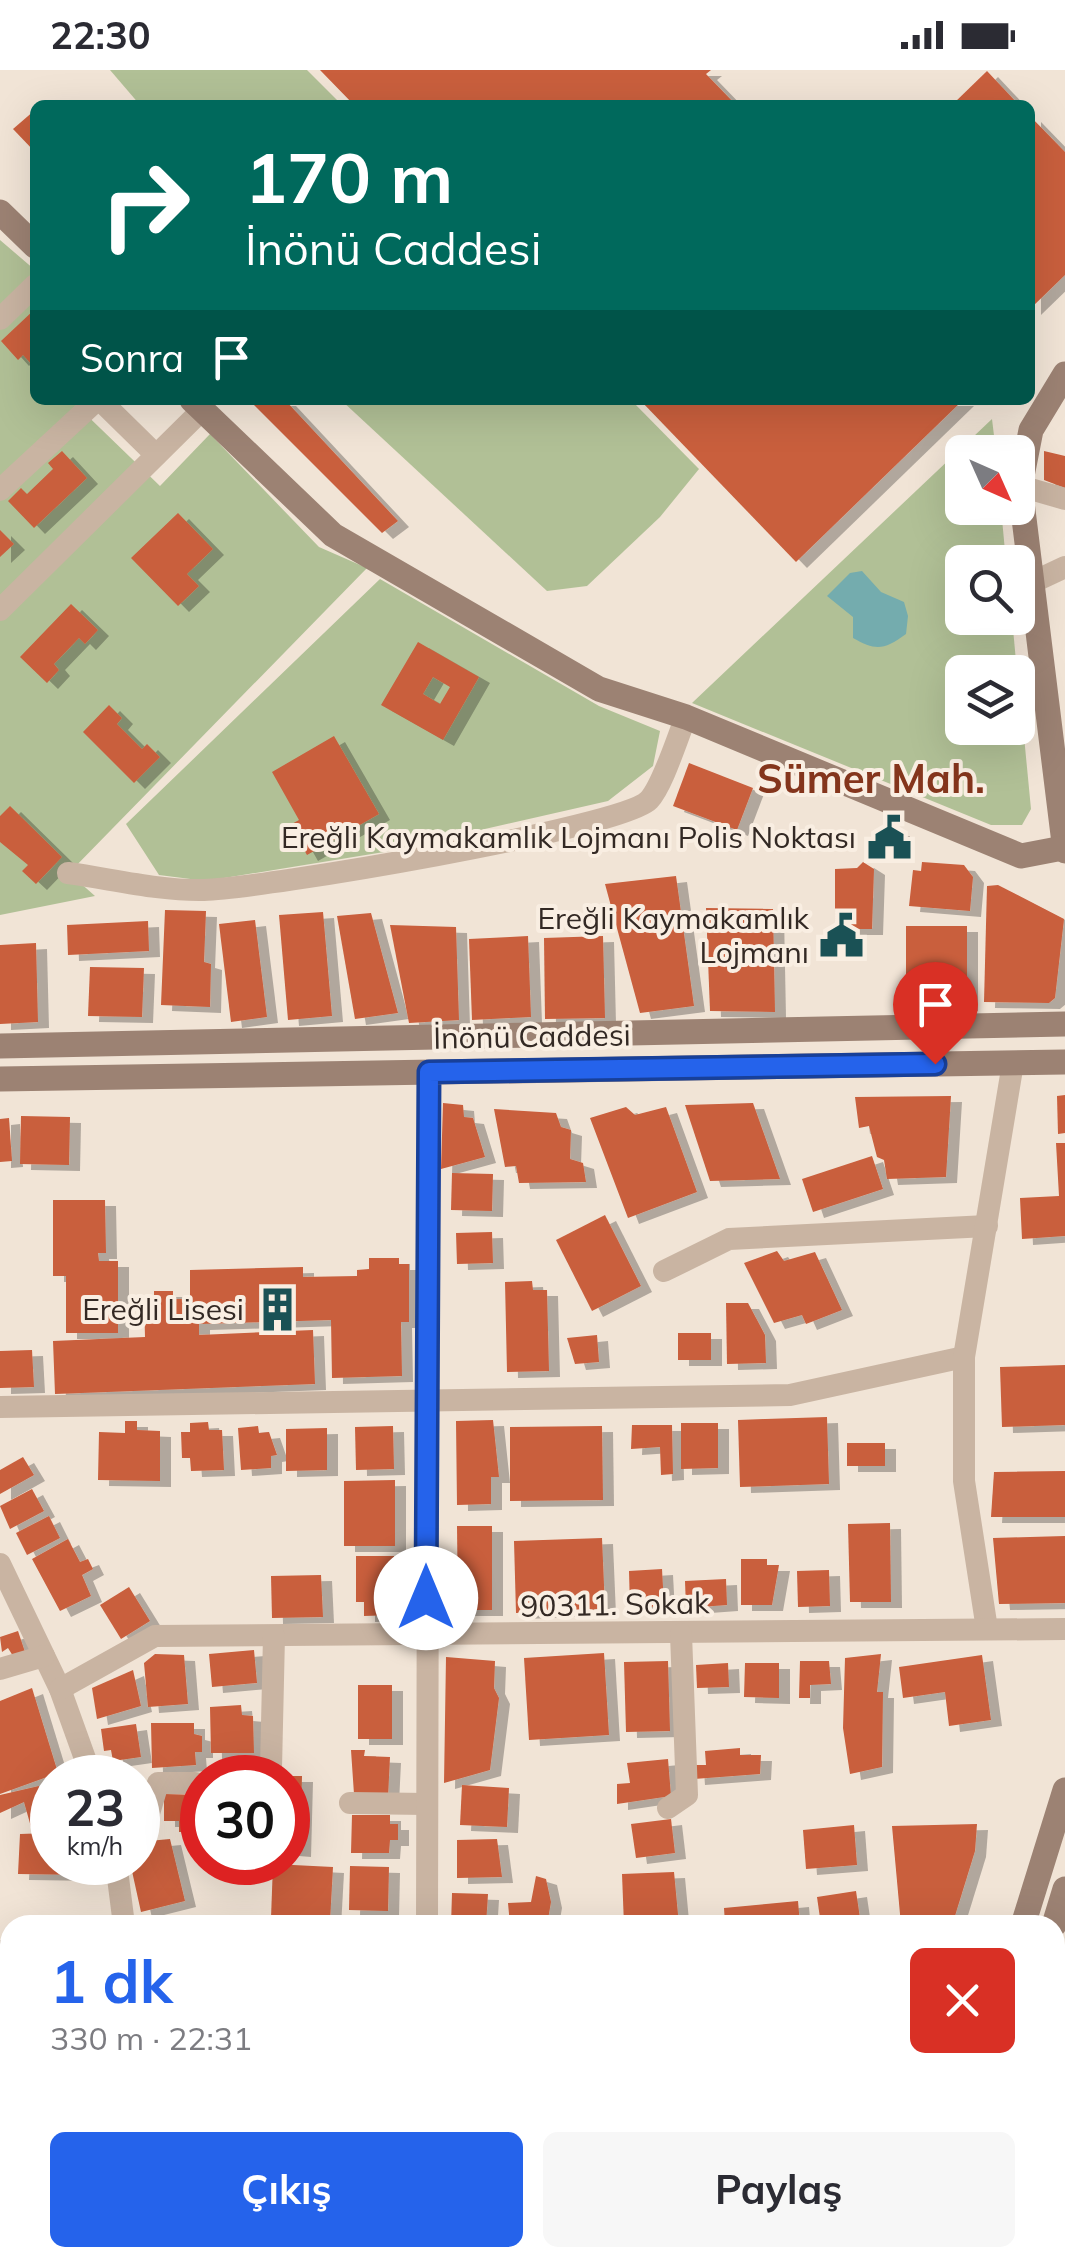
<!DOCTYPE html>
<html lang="tr">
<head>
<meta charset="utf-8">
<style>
  body { margin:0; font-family:Mulish,sans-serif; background:#f7f7f7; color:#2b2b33; height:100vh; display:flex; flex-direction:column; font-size:38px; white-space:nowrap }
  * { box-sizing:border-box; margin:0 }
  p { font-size:32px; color:#7c7c81 }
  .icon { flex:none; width:55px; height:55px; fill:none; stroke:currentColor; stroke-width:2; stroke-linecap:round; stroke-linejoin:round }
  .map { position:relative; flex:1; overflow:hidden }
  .drawer { position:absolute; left:0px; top:1845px; width:1065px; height:352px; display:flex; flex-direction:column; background:#fff; border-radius:30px 30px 0 0; box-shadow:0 10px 40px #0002 }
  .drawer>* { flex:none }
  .banner { position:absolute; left:30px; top:30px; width:1005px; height:305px; border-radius:15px; box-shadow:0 10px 40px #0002; background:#00695c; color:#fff; overflow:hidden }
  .needle { width:65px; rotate:135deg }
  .fabs { position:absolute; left:945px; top:365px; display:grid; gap:20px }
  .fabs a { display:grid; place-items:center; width:90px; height:90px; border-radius:15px; background:#fff; box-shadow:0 10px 40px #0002; font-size:50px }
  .speed { position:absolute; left:30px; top:1685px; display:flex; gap:20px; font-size:50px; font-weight:700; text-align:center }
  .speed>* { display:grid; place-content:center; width:130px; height:130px; border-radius:50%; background:#fff; box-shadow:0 10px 40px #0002; line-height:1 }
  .speed small { font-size:25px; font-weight:400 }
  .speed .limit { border:15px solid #d22; background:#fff; color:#111 }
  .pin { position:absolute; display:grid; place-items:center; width:85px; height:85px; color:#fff; margin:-102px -42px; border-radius:50% 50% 50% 0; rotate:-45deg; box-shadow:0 0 10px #0007 }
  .pin .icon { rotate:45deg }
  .me { position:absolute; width:110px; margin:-55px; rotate:0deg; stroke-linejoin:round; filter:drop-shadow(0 0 8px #0008) }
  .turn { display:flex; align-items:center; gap:35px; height:210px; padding:0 50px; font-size:45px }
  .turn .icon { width:130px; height:130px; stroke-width:2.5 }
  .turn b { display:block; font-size:70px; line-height:85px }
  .then { display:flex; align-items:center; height:95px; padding:0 50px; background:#0003; gap:20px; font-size:38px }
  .round { display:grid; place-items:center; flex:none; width:105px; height:105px; border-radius:15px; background:#f7f7f7 }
  .overview { display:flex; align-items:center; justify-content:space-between; height:170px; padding:0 50px }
  h1 { font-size:60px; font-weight:700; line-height:75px; color:#2563eb }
  .primary-button { display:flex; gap:20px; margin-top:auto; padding:20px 50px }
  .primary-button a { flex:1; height:115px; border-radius:15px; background:#2563eb; color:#fff; font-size:40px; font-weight:700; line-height:115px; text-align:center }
  .primary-button a+a { background:#f7f7f7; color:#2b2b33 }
  .status { display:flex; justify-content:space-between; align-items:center; height:70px; padding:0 50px; background:#fff; direction:ltr }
  .status svg { height:28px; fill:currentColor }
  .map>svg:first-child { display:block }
  .green { fill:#b1c096 }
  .water { fill:#74acae }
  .building { fill:#c95e3c; fill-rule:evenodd; filter:url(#shadow) }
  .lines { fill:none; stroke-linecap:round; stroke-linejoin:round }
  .street { stroke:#c9b4a2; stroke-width:22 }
  .secondary { stroke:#9c8273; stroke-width:25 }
  .route-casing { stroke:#184099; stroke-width:25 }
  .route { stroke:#2563eb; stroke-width:18 }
  .labels { text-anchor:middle; stroke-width:8; stroke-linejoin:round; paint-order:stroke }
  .poi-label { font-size:30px; fill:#332924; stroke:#f9eee2; text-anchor:end }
  .street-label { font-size:30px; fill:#332924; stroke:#f9eee2 }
  .district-label { font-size:40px; font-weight:bold; fill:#84351c; stroke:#f9eee2 }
</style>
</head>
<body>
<div class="status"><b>22:30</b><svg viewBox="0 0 49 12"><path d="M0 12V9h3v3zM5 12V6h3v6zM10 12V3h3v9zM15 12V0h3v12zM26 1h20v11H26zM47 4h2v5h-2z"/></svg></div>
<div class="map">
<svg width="1065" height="2196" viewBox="0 0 1065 2196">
  <defs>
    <filter id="shadow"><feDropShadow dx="11" dy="6" stdDeviation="0" flood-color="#0004"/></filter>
  </defs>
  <rect width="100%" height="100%" fill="#f1e4d6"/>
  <g class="green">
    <polygon points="110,0 307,0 342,35 140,35"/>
    <polygon points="0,170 35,200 35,330 71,330 160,416 210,364 319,477 367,498 69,803 95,826 0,845"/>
    <polygon points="341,330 631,330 699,399 660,447 587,516 547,521"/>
    <polygon points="992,349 996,382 962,382 962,438 1001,438 1006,492 962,492 962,548 1012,548 1017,602 962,602 962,658 1018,658 1018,604 1031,739 1022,755 991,755 692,633"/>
    <polygon points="380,509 599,636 660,661 653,696 608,731 384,782 206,811 159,805 126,754"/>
  </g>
  <path class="water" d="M 862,501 L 881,522 L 904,532 L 908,546 L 906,564 C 884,580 876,581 853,568 L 853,547 L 827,526 L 850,503 Z"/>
  <g class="building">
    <polygon points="320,0 711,0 706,4 736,35 354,35"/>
    <polygon points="987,1 1019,35 952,35"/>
    <polygon points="35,40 35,82 13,59"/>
    <polygon points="1030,46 1065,82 1065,205 1030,239"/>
    <polygon points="35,239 35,298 23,285 18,290 1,271"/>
    <polygon points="249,330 285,330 398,451 382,463"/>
    <polygon points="640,330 963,330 796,492"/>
    <polygon points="62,381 87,408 34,458 8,431 21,418 27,424 53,399 48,393"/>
    <polygon points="1044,381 1065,386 1065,418 1044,410"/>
    <polygon points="178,443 213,479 187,504 199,516 178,536 131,488"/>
    <polygon points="0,460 14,474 0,487"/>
    <polygon points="71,534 98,560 85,574 79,568 54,594 59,600 47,613 20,587"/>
    <path d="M 418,572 L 479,607 L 443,670 L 381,635 ZM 433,607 L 450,617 L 440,634 L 423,624 Z"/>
    <polygon points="109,635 122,648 117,654 142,679 147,674 160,687 134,713 83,662"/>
    <polygon points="334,666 379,744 307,785 290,755 299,750 272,702"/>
    <polygon points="689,693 753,718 737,760 673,736"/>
    <polygon points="10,736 62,787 36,814 22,801 28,795 0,772 0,746"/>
    <rect x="879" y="760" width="20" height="17"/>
    <polygon points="863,792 874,799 872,859 835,859 835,799 857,798"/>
    <polygon points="922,792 964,795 973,807 970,841 909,836 913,800 921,801"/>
    <polygon points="676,806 694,936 640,943 605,814"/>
    <polygon points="998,815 1064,849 1055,928 1049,933 984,932 987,816"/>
    <polygon points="706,838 773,839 775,942 710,941"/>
    <polygon points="165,840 206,841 204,892 211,894 210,937 161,935"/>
    <polygon points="323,842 332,946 288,950 279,845"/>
    <polygon points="371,843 398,943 355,949 337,846"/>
    <polygon points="255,850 267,947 231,952 219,854"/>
    <polygon points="148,851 149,881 68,885 67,855"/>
    <polygon points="390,855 456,857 459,950 409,953"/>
    <rect x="906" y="856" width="61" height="79"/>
    <polygon points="528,866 531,947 472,950 469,869"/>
    <polygon points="603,866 605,948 545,949 544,868"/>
    <polygon points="36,873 38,952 0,954 0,875"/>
    <polygon points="90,897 144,898 142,947 88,946"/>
    <polygon points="1065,1025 1065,1063 1058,1064 1057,1026"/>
    <polygon points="951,1026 946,1107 887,1109 884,1090 877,1087 869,1056 859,1058 855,1027"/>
    <polygon points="443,1033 463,1035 464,1047 473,1048 485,1087 441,1099"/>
    <polygon points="753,1033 780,1109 710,1111 685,1035"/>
    <polygon points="626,1037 635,1045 666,1037 697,1122 628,1148 590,1048"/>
    <polygon points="494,1039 556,1043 561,1057 571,1060 570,1089 583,1093 586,1112 519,1113 516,1096 505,1097"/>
    <polygon points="21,1046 70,1047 69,1095 20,1094"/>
    <polygon points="9,1048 12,1091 0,1092 0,1049"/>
    <polygon points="1056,1073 1065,1073 1065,1166 1022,1169 1020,1128 1059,1126"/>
    <polygon points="872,1086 883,1119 813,1142 802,1109"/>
    <polygon points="452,1103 493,1104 492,1141 451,1140"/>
    <polygon points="53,1130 105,1130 106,1183 98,1183 99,1191 118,1191 118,1263 66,1263 66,1206 53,1206"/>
    <polygon points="605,1145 641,1216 592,1241 556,1170"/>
    <polygon points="492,1162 493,1193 457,1194 456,1163"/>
    <polygon points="777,1181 784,1191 815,1182 842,1240 806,1254 802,1245 774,1253 744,1193"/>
    <polygon points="369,1188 399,1188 399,1194 409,1194 409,1252 401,1252 402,1306 332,1308 331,1250 199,1254 199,1265 313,1260 315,1314 55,1324 53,1271 145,1267 144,1228 154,1228 154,1221 173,1221 173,1229 190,1229 190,1200 303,1197 303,1207 357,1206 357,1200 369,1199"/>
    <polygon points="532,1211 533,1220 547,1220 549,1301 507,1302 505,1212"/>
    <polygon points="726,1233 748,1233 765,1265 766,1293 727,1294"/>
    <rect x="678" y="1263" width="33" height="27"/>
    <polygon points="597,1265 599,1292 575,1294 567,1268"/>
    <polygon points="32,1280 34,1317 0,1318 0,1281"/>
    <polygon points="1065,1295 1065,1355 1002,1357 1000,1297"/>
    <polygon points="827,1347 829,1414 740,1417 738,1350"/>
    <polygon points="493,1350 499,1407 491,1407 491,1434 457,1435 456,1351"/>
    <polygon points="125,1351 137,1351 137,1360 160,1361 160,1411 98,1410 99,1362 125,1363"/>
    <polygon points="208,1352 209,1360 222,1360 224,1400 191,1401 190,1388 182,1388 181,1362 190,1362 190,1353"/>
    <polygon points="681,1353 718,1353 718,1398 681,1399"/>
    <polygon points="632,1355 672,1355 673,1404 661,1405 660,1377 631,1379"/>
    <polygon points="258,1356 259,1363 269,1362 277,1385 271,1386 271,1398 241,1400 238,1358"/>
    <polygon points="393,1356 394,1399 356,1400 355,1357"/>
    <polygon points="602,1356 603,1430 510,1431 510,1357"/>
    <polygon points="327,1358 327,1400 286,1401 286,1359"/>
    <rect x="847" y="1373" width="38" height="23"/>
    <polygon points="23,1387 34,1405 0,1424 0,1400"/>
    <polygon points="1065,1401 1065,1447 991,1447 994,1402"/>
    <polygon points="395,1410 395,1476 344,1476 344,1411"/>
    <polygon points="32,1419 44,1441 10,1459 0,1436"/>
    <polygon points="49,1446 60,1468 27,1485 16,1463"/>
    <polygon points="890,1453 891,1532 850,1532 848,1454"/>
    <polygon points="457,1456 492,1456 492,1540 458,1540"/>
    <polygon points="1065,1466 1065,1533 999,1534 993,1468"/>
    <polygon points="602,1468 605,1539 516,1543 514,1471"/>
    <polygon points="68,1469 80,1492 88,1489 93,1499 82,1505 91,1526 60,1541 32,1489"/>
    <polygon points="356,1486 394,1486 394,1545 364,1546 364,1532 356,1532"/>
    <polygon points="741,1489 767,1489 767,1495 779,1495 772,1535 741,1535"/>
    <polygon points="662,1499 664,1536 630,1538 629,1501"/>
    <polygon points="829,1500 830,1536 798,1537 797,1501"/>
    <polygon points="321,1505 323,1547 272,1548 271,1506"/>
    <polygon points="726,1509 727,1535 686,1538 685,1511"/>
    <polygon points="129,1517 150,1551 121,1569 100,1535"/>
    <polygon points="18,1561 25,1582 13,1586 8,1578 2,1582 0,1567"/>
    <polygon points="254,1580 257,1613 212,1617 209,1584"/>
    <polygon points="604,1583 609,1665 529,1670 524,1588"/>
    <polygon points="155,1584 184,1585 188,1634 148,1637 144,1593"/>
    <polygon points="881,1584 877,1622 883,1622 882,1697 850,1704 843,1658 845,1588"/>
    <polygon points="982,1585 991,1650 949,1656 945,1622 903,1628 899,1597"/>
    <polygon points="446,1587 495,1591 494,1618 499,1628 490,1700 444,1713"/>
    <polygon points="668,1591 670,1661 626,1662 624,1592"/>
    <polygon points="800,1591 829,1591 831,1614 810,1615 810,1628 799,1628"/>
    <polygon points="728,1593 729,1617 697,1618 696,1595"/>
    <polygon points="745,1593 779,1593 779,1628 744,1627"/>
    <polygon points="133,1600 141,1636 97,1649 92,1618"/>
    <rect x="358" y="1615" width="34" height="54"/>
    <polygon points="32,1618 58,1703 0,1724 0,1631"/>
    <polygon points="241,1635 242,1645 253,1646 254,1683 211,1683 210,1637"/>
    <polygon points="151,1653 194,1653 194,1664 202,1666 202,1682 195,1682 196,1695 152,1698"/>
    <polygon points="136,1654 141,1687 113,1691 111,1680 104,1681 101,1659"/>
    <polygon points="740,1678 740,1685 761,1685 760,1704 694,1709 693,1695 706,1695 705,1681"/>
    <polygon points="351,1680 365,1680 364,1686 390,1687 388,1727 354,1724"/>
    <polygon points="668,1689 671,1726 617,1734 617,1714 630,1713 627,1693"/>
    <polygon points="288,1706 302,1706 300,1781 288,1780"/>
    <polygon points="462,1715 509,1718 507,1757 460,1755"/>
    <polygon points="39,1716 47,1752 31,1757 24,1732 0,1743 0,1725"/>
    <polygon points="164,1724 202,1725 202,1762 179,1762 179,1751 164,1751"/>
    <polygon points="352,1745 390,1745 390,1754 398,1754 398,1770 390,1770 389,1783 351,1783"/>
    <polygon points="671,1749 675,1783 636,1788 631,1754"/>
    <polygon points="977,1754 975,1781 954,1849 950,1855 901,1855 892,1756"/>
    <polygon points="854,1755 857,1795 806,1799 803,1760"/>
    <polygon points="49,1763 52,1792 87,1792 87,1805 18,1804 20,1764"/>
    <polygon points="170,1769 185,1831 141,1842 130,1792 138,1792 138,1772"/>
    <polygon points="497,1769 502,1807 457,1808 457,1770"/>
    <polygon points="273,1794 333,1797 330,1851 271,1848"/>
    <polygon points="350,1796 389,1797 388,1841 349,1840"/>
    <polygon points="674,1802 679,1855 624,1855 622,1804"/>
    <polygon points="536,1806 546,1809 551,1832 547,1855 510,1855 508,1833 531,1832"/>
    <polygon points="856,1821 861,1855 821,1855 817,1827"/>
    <polygon points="452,1823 488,1824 486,1855 451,1855"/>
    <polygon points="798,1831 800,1855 725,1855 724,1838"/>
    <rect x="0" y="1893" width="10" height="59"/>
    <polygon points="1064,2027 1065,2027 1065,2102 1055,2099 1055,2055"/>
    <rect x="29" y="2188" width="33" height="8"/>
    <polygon points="445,2188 483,2188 482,2196 443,2196"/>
    <polygon points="669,2188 696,2188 693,2196 665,2196"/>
    <polygon points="764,2188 795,2188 793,2196 761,2196"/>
    <polygon points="807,2188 849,2188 846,2196 805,2196"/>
    <polygon points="1012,2188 1055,2188 1053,2196 1010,2196"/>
  </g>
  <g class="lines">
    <g class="street">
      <polyline points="0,249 35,215"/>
      <polyline points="100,330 156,385"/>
      <polyline points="1020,416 1065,429"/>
      <polyline points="0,420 97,330"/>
      <polyline points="1031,513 1065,497"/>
      <polyline points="0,540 202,340"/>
      <path d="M 68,803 C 112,809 160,821 204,820 C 258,819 623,758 649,730 C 663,715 677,668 686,647"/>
      <polyline points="664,1201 729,1169 987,1156"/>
      <polyline points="0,1337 790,1325 964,1287"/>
      <polyline points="0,1494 60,1619 92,1708"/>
      <polyline points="987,1559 964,1411 964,1287 1013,993"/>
      <polyline points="0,1599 44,1586"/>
      <polyline points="60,1619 155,1566 1065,1559"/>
      <polyline points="271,1698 274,1566"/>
      <polyline points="350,1733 427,1734"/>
      <polyline points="668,1738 687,1725 681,1564"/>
      <polyline points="138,1751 147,1750 158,1713 195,1713"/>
      <polyline points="116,1792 124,1855"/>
      <polyline points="427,1855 429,1001"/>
      <polyline points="0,1881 10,1881"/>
      <polyline points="1055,2127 1065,2129"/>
      <polyline points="524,2196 528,2188"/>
    </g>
    <g class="secondary">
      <polyline points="0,142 35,176"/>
      <polyline points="1065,304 1031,360 1020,416 1065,781"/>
      <polyline points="192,330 333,465 599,619 686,647 1021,786 1063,778"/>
      <polyline points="0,976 1065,954"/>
      <polyline points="0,1009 1065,992"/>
      <polyline points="1023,1855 1065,1720"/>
      <polyline points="1054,1855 1065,1819"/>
      <polyline points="914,2196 917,2188"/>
      <polyline points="952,2196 954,2188"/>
    </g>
  </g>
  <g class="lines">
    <defs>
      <polyline id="route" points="426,1528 429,1002 935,994"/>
    </defs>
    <use href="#route" class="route-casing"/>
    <use href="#route" class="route"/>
  </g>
  <defs>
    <symbol id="civic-bare" viewBox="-9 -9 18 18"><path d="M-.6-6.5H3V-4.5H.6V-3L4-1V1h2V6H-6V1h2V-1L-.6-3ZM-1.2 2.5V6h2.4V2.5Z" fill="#1a5155" stroke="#f9eee2" stroke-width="2.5" paint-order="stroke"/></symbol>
    <symbol id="building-bare" viewBox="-9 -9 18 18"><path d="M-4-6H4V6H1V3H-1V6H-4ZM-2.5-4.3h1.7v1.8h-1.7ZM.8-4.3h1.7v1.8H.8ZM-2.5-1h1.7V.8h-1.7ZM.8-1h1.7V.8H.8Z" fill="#1a5155" stroke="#f9eee2" stroke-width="2.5" paint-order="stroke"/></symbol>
  </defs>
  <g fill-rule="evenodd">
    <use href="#civic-bare" x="858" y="736" width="63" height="63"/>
    <use href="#civic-bare" x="810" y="834" width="63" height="63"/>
    <use href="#building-bare" x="246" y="1208" width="63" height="63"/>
  </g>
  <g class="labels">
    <g class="poi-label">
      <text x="856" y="778">Ereğli Kaymakamlık Lojmanı Polis Noktası</text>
      <text x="809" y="859">Ereğli Kaymakamlık<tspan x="809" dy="34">Lojmanı</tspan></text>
      <text x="244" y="1250">Ereğli Lisesi</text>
    </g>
    <g class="street-label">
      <text transform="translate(532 967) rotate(-1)" y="10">İnönü Caddesi</text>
      <text transform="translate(615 1535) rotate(-1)" y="10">90311. Sokak</text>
    </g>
    <g class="district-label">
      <text x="871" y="723">Sümer Mah.</text>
    </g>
  </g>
</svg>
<div class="fabs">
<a><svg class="needle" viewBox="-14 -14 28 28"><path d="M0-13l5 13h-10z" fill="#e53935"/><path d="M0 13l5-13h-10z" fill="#7c7c81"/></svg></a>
<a><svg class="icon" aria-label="search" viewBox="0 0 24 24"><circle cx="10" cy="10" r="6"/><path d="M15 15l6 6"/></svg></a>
<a><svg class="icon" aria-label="layers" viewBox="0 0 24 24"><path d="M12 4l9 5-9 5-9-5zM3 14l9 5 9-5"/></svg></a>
</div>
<div class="speed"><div>23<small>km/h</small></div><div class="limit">30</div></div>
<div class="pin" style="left:935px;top:994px;background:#d93025"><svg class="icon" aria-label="arrive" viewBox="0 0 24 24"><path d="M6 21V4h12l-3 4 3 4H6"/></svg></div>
<svg class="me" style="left:426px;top:1528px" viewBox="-20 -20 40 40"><circle r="19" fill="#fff"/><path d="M0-13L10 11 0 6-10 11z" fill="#2563eb"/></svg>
<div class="banner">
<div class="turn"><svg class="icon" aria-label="right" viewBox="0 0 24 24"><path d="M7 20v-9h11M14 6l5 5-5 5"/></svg><div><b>170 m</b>İnönü Caddesi</div></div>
<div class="then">Sonra<svg class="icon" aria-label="arrive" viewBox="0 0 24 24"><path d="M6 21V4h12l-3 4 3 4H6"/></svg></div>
</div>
<section class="drawer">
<div class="overview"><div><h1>1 dk</h1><p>330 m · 22:31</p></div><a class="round" style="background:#d93025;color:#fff"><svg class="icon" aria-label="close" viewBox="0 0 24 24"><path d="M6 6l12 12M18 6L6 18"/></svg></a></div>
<div class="primary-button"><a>Çıkış</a><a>Paylaş</a></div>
</section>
</div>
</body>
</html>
